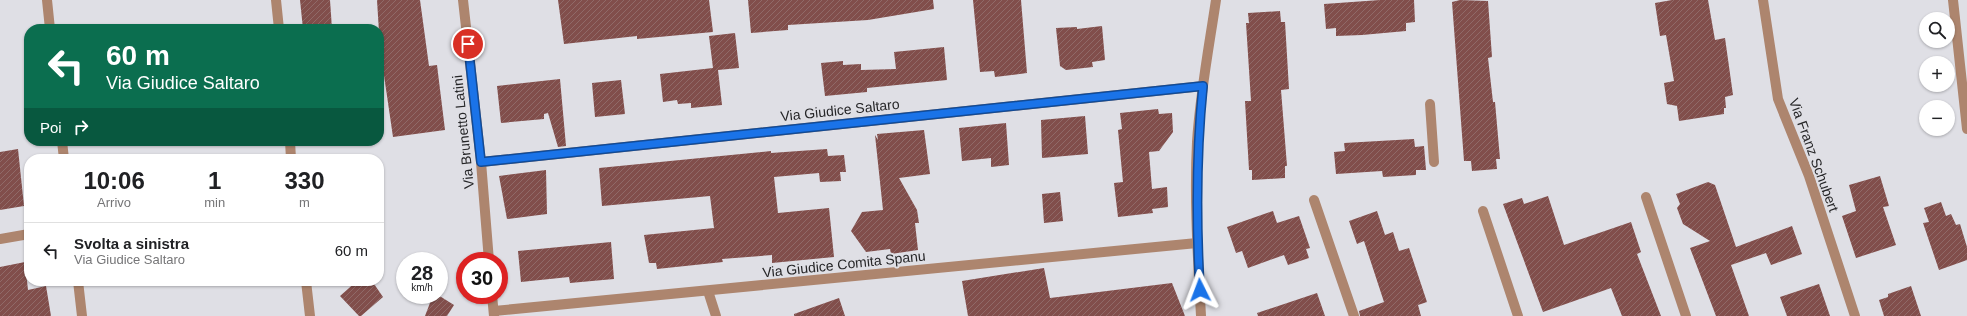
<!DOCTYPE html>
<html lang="it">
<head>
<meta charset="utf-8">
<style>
  body { margin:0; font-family:Helvetica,sans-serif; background:#f2f2f2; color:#202124; height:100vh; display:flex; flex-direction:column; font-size:15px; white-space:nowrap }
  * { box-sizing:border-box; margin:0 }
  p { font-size:13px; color:#757577 }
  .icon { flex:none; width:22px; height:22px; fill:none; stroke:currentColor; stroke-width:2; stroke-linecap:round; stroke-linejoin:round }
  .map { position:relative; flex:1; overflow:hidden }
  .drawer { position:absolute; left:24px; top:154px; width:360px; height:132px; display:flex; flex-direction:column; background:#fff; border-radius:16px; box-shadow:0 1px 3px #0004 }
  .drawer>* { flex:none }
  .banner { position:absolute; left:24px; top:24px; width:360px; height:122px; border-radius:16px; box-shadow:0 1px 3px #0004; background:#0b6e4f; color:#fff; overflow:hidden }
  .buttons { position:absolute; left:1919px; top:12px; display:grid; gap:8px }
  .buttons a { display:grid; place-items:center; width:36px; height:36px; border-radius:50%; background:#fff; box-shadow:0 1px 3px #0004; font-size:20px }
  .speed { position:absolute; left:396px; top:252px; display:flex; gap:8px; font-size:20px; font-weight:700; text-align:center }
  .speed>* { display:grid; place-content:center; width:52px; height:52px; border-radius:50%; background:#fff; box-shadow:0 1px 3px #0004; line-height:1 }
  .speed small { font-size:10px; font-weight:400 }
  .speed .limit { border:6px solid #d22; background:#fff; color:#111 }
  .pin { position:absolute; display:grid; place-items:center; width:34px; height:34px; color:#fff; margin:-17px; border:2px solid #fff; border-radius:50%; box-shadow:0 1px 4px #0007 }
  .me { position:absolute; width:44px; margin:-22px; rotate:357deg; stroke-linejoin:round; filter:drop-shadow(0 0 3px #0008) }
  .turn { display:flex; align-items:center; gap:14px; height:84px; padding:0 16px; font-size:18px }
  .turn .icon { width:52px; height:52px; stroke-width:2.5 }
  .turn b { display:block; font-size:28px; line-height:34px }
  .then { display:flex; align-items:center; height:38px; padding:0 16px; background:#0003; gap:8px; font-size:15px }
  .eta { display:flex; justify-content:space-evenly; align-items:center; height:68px; text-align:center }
  .eta b { font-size:24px; font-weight:700; line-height:28px }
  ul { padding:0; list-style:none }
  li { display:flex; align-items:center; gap:12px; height:56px; padding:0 16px; border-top:1px solid #e0e0e0 }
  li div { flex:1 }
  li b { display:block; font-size:15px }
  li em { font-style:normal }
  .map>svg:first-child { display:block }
  .building { fill:url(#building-hatch) }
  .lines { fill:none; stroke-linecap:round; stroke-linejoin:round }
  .minor { stroke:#ad856e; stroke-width:10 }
  .route-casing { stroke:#114b97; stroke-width:10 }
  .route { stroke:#1a73e8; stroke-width:7 }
  .labels { text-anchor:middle; stroke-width:4; stroke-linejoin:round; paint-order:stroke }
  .street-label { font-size:14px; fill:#262628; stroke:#dfdfe5 }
</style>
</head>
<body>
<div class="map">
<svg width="1967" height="316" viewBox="0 0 1967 316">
  <defs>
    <pattern id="building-hatch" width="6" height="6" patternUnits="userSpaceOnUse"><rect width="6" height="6" fill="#814e4b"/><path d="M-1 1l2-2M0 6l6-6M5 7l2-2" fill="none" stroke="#906a68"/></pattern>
  </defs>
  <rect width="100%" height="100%" fill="#dfdfe5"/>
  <g class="building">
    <polygon points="300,0 330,0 332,29 303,29"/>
    <polygon points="377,0 420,0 429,66 437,65 445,130 393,137 380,48"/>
    <polygon points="558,0 709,0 713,32 637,39 637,36 564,44"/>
    <polygon points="748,0 933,0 934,9 868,20 788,25 788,30 751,33"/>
    <polygon points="973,0 1021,0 1027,73 995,77 994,71 980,72"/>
    <polygon points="1380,0 1414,0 1415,22 1406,23 1406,31 1362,35 1336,36 1336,28 1326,29 1324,4"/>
    <polygon points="1460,0 1488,1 1492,57 1488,58 1493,102 1495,102 1500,159 1496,159 1497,169 1472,171 1471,161 1464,161 1452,2"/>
    <polygon points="1672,0 1708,0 1715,40 1725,38 1733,95 1725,97 1726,108 1724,108 1724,114 1679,121 1677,106 1667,104 1664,83 1674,81 1666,35 1660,36 1655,3"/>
    <polygon points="1280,11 1281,22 1285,22 1289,89 1281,90 1287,166 1285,166 1285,178 1252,180 1252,170 1249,170 1245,101 1251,101 1246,23 1249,23 1248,13"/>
    <polygon points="1102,26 1105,60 1092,62 1093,67 1066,70 1060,66 1056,28 1077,27 1077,29"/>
    <polygon points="735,33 739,68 718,70 722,105 691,108 691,103 678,104 677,100 663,102 660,74 713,68 709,36"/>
    <polygon points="944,47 947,80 867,88 867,92 825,96 821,63 843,61 843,65 861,64 861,70 896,69 894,52"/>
    <polygon points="560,79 566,146 558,147 548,113 544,114 544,119 501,123 497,86"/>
    <polygon points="621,80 625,114 595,117 592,83"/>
    <polygon points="1158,109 1159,114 1172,113 1173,132 1159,151 1149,152 1152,189 1167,187 1168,207 1152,209 1153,213 1118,217 1114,183 1123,182 1118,130 1122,129 1120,113"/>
    <polygon points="1085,116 1088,154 1042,158 1041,120"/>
    <polygon points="1006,123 1009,165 991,167 991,158 962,161 959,128"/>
    <polygon points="924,130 930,174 899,178 917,210 919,223 915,223 918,250 891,254 890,249 866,252 851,231 862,212 883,210 875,135 878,140 877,134"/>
    <polygon points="1414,139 1415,147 1424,146 1426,170 1416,170 1416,175 1383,177 1382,171 1336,174 1334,152 1345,151 1344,143"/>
    <polygon points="18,149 24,206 0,210 0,152"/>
    <polygon points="827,149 828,156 844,155 846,172 840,172 841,181 820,182 819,173 774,177 778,213 829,208 834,257 772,263 772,255 722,259 723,262 657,269 656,263 649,263 644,235 714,228 710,196 602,206 599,168 771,151 771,153"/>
    <polygon points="546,170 547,214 507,219 499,176"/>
    <polygon points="1880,176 1889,206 1883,207 1896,245 1856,258 1842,216 1856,211 1849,185"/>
    <polygon points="1708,182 1715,185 1736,247 1792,226 1802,254 1771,265 1766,253 1731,265 1749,316 1716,316 1690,248 1710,241 1683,224 1677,208 1680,204 1676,194"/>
    <polygon points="1060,192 1063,221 1044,223 1042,194"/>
    <polygon points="1548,196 1564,245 1631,222 1641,252 1637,254 1661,316 1622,316 1611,288 1543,312 1503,204 1522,198 1524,204"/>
    <polygon points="1941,202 1946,216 1951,214 1956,225 1960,224 1967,247 1967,260 1939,270 1923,223 1929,222 1924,208"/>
    <polygon points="1273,211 1277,223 1299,216 1310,248 1306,249 1309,258 1288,265 1284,255 1248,268 1242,251 1236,253 1227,227"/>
    <polygon points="1377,211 1385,235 1393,232 1399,251 1409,248 1427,302 1418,305 1421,316 1360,316 1359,311 1384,302 1364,241 1357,244 1349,221"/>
    <polygon points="611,242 614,279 570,283 569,277 521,282 518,251"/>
    <polygon points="25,262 28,290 46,286 51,316 0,316 0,267"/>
    <polygon points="1044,268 1050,298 1172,283 1185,316 968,316 962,281"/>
    <polygon points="357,281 372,281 383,297 361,316 359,316 340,296"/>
    <polygon points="1819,284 1830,316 1787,316 1780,297"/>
    <polygon points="1911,286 1921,316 1884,316 1879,300 1888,297 1888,294"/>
    <polygon points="1317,293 1325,316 1258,316 1257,313"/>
    <polygon points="433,295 438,295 454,305 447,316 425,316"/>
    <polygon points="839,298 845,316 794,316 794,314"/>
  </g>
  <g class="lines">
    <g class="minor">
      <polyline points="47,0 50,29"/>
      <polyline points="276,0 279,29"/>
      <polyline points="463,0 481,162 489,261"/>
      <polyline points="1763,0 1778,99 1809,176 1855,316"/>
      <polyline points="1953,0 1967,129"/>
      <polyline points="1430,104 1434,162"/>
      <polyline points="62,141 64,159"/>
      <polyline points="290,141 291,159"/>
      <polyline points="481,162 1203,86"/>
      <polyline points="1646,197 1686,316"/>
      <polyline points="1314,200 1354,316"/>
      <polyline points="1483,211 1518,316"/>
      <polyline points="0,239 29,234"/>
      <polyline points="78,281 82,316"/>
      <polyline points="306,281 310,316"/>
      <polyline points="708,291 716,316"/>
      <polyline points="492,295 494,316"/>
      <polyline points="494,311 1197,243"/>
      <path d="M 1201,316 C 1198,259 1194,200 1197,142 C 1200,94 1209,47 1216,0"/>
    </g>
  </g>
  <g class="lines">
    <defs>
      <path id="route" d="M 468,44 L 481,162 L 1203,86 C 1196,155 1196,220 1200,290"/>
    </defs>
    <use href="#route" class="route-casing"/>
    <use href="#route" class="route"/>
  </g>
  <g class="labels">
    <g class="street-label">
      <text transform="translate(840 110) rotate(-6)" y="5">Via Giudice Saltaro</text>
      <text transform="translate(463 132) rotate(-96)" y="5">Via Brunetto Latini</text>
      <text transform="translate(1814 155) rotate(70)" y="5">Via Franz Schubert</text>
      <text transform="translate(844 264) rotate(-6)" y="5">Via Giudice Comita Spanu</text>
    </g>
  </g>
</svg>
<div class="buttons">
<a><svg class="icon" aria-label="search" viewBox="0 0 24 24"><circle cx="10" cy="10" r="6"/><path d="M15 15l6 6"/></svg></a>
<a>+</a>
<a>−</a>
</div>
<div class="speed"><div>28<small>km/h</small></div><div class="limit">30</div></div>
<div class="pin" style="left:468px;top:44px;background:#d93025"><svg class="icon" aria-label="arrive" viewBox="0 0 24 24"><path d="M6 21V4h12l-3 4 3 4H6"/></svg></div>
<svg class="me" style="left:1200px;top:290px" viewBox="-20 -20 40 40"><path d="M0-17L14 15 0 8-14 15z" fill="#1a73e8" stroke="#fff" stroke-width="4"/></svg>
<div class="banner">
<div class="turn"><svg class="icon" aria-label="left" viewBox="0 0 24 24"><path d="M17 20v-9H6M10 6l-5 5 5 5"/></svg><div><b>60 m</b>Via Giudice Saltaro</div></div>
<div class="then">Poi<svg class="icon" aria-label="right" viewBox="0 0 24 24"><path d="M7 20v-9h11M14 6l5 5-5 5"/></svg></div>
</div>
<section class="drawer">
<div class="eta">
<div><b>10:06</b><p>Arrivo</p></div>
<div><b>1</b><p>min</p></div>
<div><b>330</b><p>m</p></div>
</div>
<ul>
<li><svg class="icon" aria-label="left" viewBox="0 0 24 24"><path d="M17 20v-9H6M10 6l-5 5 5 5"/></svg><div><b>Svolta a sinistra</b><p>Via Giudice Saltaro</p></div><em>60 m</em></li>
</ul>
</section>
</div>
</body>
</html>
